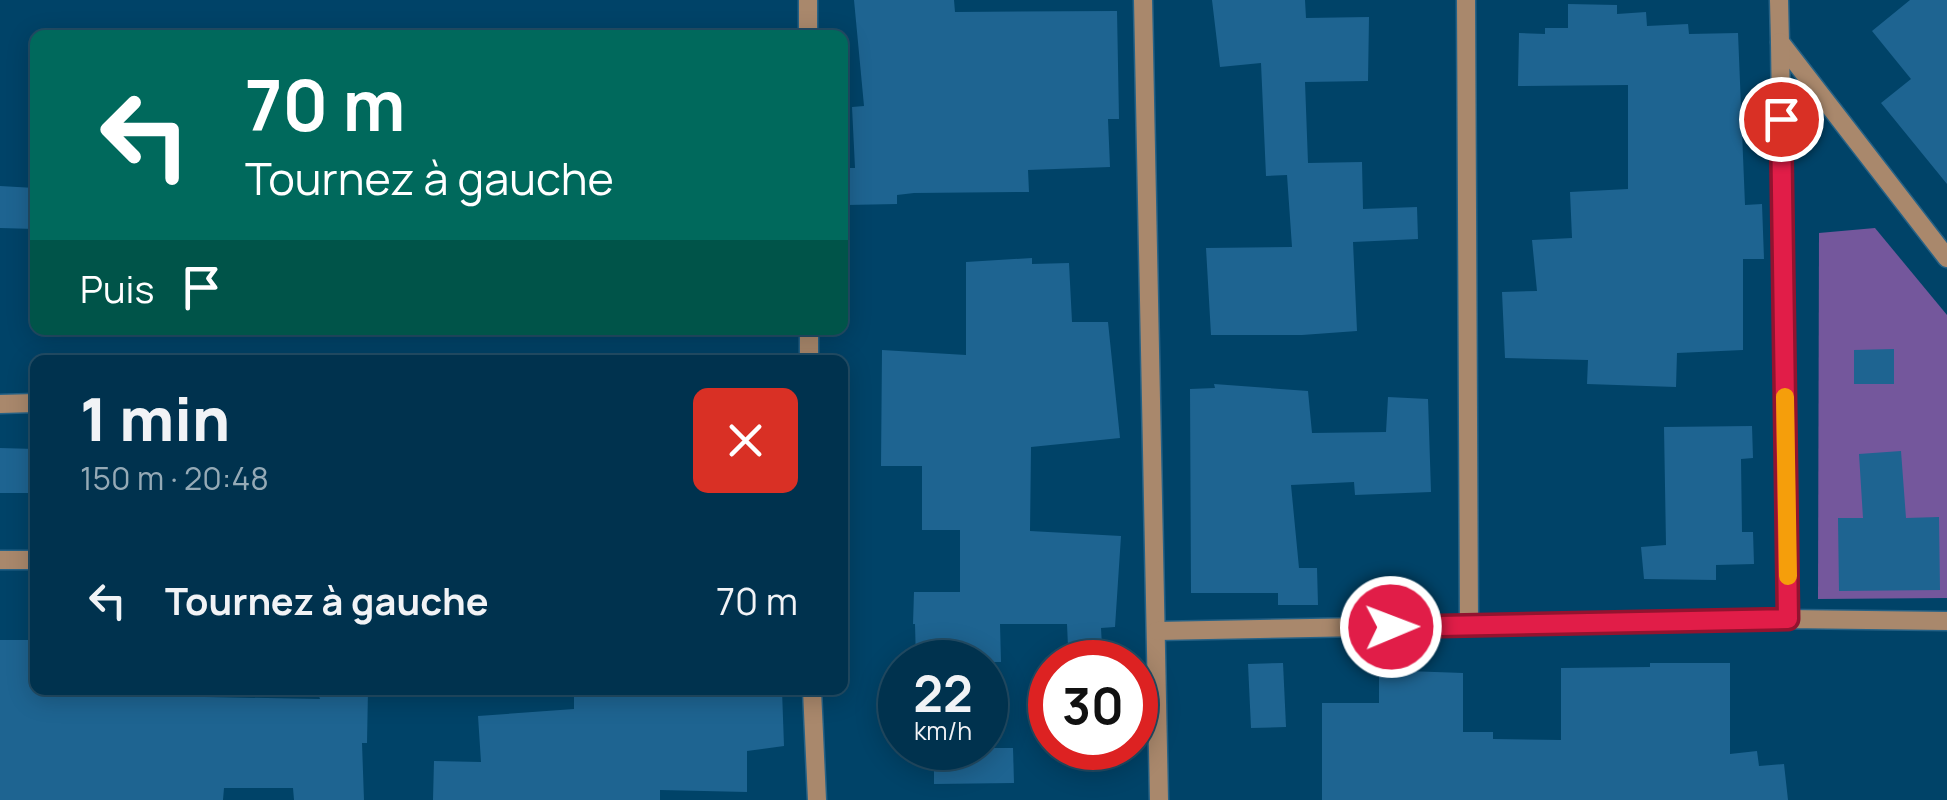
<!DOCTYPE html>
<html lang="fr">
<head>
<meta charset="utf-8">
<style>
  body { margin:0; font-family:Manrope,sans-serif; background:#0e3e58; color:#f1f3f6; height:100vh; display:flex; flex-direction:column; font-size:38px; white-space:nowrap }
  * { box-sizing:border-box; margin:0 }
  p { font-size:32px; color:#95aab6 }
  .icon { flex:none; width:55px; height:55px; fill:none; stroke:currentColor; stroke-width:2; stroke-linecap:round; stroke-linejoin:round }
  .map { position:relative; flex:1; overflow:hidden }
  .panel { position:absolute; left:30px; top:355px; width:818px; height:340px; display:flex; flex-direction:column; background:#00324e; border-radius:15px; box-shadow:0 5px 25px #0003,0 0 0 2px #224d66 }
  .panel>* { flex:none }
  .hud { position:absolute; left:30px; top:30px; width:818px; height:305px; border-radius:15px; box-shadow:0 5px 25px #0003,0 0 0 2px #224d66; background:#00695c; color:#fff; overflow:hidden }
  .speed { position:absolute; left:878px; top:640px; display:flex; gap:20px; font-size:50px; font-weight:700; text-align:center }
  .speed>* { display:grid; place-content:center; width:130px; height:130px; border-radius:50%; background:#00324e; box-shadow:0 5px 25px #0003,0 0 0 2px #224d66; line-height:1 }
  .speed small { font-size:25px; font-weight:400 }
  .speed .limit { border:15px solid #d22; background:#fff; color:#111 }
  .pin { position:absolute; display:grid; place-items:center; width:85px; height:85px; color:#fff; margin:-42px; border:5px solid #fff; border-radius:50%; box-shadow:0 2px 10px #0007 }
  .me { position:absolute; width:110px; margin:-55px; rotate:89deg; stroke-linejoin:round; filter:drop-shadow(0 0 8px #0008) }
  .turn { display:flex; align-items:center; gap:35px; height:210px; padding:0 50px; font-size:45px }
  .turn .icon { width:130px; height:130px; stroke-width:2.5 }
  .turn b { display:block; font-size:70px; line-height:85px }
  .then { display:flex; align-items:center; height:95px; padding:0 50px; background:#0003; gap:20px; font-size:38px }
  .round { display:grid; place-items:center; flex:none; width:105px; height:105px; border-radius:15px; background:#0e3e58 }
  .overview { display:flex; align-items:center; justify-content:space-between; height:170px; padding:0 50px }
  h1 { font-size:60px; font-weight:800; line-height:75px }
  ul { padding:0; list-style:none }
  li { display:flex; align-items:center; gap:30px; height:150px; padding:0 50px }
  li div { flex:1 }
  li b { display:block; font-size:38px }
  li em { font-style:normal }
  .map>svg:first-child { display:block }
  .green { fill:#74579c }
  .building { fill:#1e6491 }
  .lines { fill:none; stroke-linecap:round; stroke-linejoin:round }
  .minor-casing { stroke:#266286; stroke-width:21 }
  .minor { stroke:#a9886c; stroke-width:18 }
  .route-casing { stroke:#92132f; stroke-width:25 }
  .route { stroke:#e11d48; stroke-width:18 }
  .slow { stroke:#f59e0b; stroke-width:18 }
</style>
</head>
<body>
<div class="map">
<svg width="1947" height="800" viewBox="0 0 1947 800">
  <rect width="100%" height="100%" fill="#004368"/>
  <polygon class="green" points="1875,228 1947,315 1947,598 1818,599 1819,233"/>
  <g class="building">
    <polygon points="854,0 954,0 955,12 1117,11 1119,119 1108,119 1110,167 1028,170 1029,192 914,193 897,195 897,204 847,205 846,168 855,168 852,107 864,106"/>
    <polygon points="1212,0 1305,0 1306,18 1369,17 1368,81 1305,82 1308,163 1362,162 1363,209 1417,207 1418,239 1353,242 1357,331 1302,335 1211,335 1206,248 1292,247 1287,175 1266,176 1261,63 1220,67"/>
    <polygon points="1910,0 1947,0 1947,184 1881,103 1911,79 1872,31"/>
    <polygon points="1568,4 1617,5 1617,14 1646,12 1647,26 1688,24 1689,34 1738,33 1745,205 1762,204 1764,259 1743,259 1743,350 1677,353 1676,387 1587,384 1588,360 1505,358 1502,292 1537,291 1532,240 1572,238 1570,192 1628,189 1628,85 1518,86 1519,33 1545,34 1545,28 1568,28"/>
    <polygon points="0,186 35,188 35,229 0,228"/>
    <polygon points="1032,258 1032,264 1069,263 1072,322 1108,322 1120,438 1031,447 1030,531 1121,536 1115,627 1101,628 1102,646 1068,647 1067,624 1000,624 1001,662 916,662 915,624 913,624 914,592 960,592 960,530 922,530 922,466 881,466 882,350 966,355 966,262"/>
    <polygon points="1894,349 1894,384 1854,384 1854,350"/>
    <polygon points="1214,384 1308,391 1312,433 1386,432 1388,397 1428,399 1431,492 1355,495 1354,482 1291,485 1299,568 1317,568 1318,605 1278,605 1278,593 1191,593 1190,389 1215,388"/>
    <polygon points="1752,426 1753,458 1741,459 1742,532 1753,532 1754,564 1716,565 1716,580 1644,579 1641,547 1666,545 1664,427"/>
    <polygon points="0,448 35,449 35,493 0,493"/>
    <polygon points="1901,451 1906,518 1939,517 1940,590 1839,591 1838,518 1863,518 1859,454"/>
    <polygon points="0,640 35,640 35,690 205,690 205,697 320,699 317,690 368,690 367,743 362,743 364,800 294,800 293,788 224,788 223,800 0,800"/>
    <polygon points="1283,663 1286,727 1251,728 1248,664"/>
    <polygon points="1650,663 1730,663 1730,754 1757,751 1759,766 1784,764 1788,800 1322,800 1322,703 1379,703 1379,670 1463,673 1463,732 1493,732 1493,739 1561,740 1561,668 1650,667"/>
    <polygon points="574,690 782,690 784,746 747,751 747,792 660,790 660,800 433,800 434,761 481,762 478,716 574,709"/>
    <polygon points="934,748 1013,748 1014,783 934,784"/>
  </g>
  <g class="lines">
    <defs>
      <g id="minor">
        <polyline points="808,0 808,35"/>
        <polyline points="1143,0 1159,800"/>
        <polyline points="1466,0 1469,626"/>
        <polyline points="1779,0 1780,42 1947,258"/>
        <polyline points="1780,42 1788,619"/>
        <polyline points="809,330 809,360"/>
        <polyline points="0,404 35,403"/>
        <polyline points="0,560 35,560"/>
        <polyline points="1157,631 1788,619 1947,621"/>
        <polyline points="812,690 817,800"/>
      </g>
    </defs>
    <use href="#minor" class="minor-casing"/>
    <use href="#minor" class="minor"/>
  </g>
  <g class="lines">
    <defs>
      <polyline id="route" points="1391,627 1788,619 1781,119"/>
    </defs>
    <use href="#route" class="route-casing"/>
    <use href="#route" class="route"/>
    <polyline class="slow" points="1785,397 1788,576"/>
  </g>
</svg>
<div class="speed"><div>22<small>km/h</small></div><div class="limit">30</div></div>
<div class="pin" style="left:1781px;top:119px;background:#d93025"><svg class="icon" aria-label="arrive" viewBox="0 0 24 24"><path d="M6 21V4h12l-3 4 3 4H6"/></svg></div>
<svg class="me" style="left:1391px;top:627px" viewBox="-20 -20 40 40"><circle r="17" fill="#e11d48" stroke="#fff" stroke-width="3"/><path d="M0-11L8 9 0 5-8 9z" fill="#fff"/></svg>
<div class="hud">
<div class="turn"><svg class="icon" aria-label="left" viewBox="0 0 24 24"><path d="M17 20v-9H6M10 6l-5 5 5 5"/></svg><div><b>70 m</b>Tournez à gauche</div></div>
<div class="then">Puis<svg class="icon" aria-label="arrive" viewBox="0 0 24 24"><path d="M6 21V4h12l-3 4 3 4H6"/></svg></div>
</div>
<section class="panel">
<div class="overview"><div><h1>1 min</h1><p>150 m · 20:48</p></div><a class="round" style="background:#d93025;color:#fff"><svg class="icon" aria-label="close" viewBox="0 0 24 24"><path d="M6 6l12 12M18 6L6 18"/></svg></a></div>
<ul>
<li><svg class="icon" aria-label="left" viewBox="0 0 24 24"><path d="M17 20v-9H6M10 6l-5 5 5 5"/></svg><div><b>Tournez à gauche</b></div><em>70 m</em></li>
</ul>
</section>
</div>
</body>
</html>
